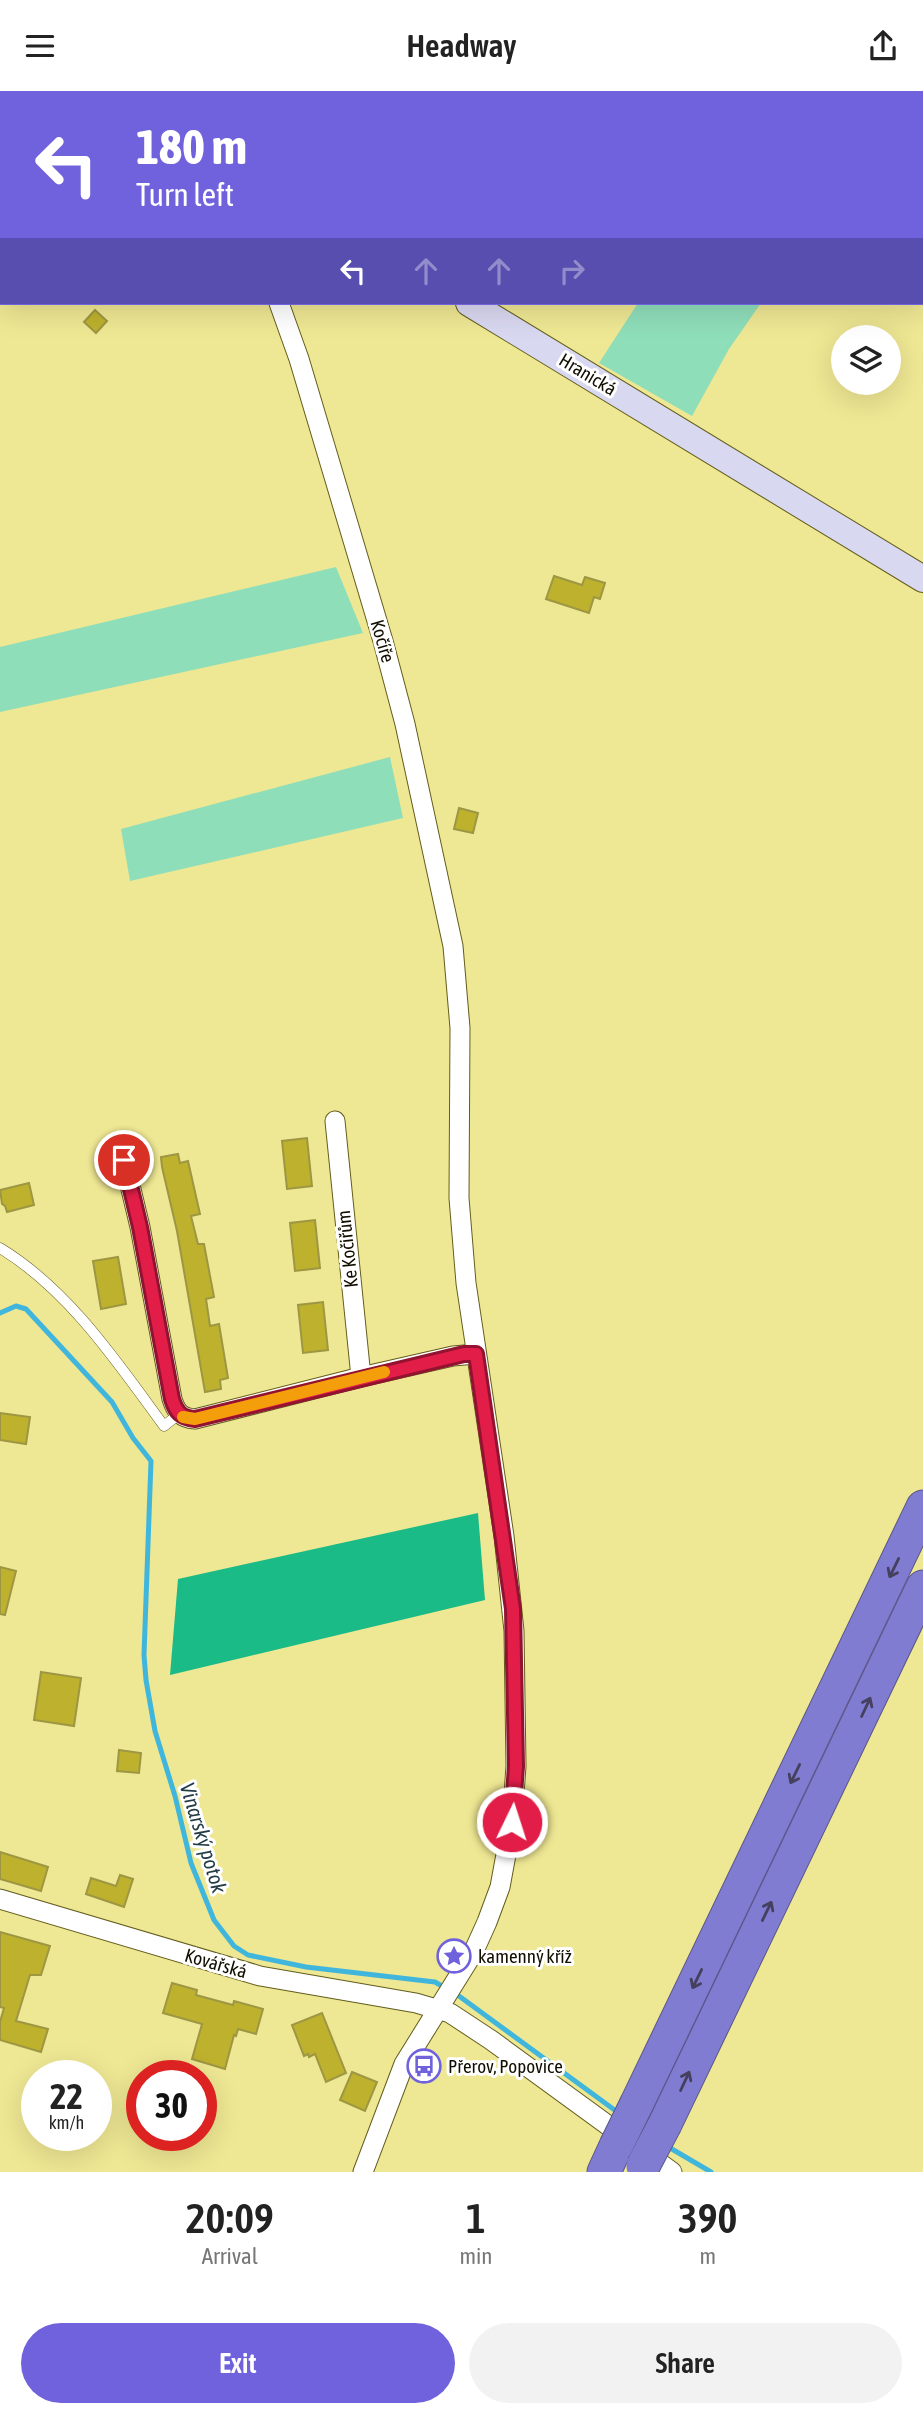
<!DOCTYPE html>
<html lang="en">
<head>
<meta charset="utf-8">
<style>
  body { margin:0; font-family:"Asap Condensed",sans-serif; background:#f2f2f2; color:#222; height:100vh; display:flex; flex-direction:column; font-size:26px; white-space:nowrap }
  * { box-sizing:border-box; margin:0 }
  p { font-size:23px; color:#767676 }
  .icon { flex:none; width:38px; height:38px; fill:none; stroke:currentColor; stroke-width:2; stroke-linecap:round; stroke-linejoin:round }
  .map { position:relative; height:2081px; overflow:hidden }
  .panel { display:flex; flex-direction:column; background:#fff; flex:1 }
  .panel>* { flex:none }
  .hud { position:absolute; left:0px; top:0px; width:924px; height:214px; box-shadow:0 7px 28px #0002; background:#6f62dc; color:#fff; overflow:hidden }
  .tools { position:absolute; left:831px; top:234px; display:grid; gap:14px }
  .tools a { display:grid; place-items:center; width:70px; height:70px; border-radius:50%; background:#fff; box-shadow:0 7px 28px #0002; font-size:35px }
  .speed { position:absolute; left:21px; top:1969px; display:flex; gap:14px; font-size:35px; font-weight:700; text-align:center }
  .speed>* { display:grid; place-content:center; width:91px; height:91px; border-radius:50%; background:#fff; box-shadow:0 7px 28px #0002; line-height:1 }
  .speed small { font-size:18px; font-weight:400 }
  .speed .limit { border:10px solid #d22; background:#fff; color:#111 }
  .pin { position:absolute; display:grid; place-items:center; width:60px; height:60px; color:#fff; margin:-30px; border:4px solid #fff; border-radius:50%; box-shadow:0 2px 7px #0007 }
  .me { position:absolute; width:77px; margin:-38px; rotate:4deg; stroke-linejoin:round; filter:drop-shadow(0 0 5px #0008) }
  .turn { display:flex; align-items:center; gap:24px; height:147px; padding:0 21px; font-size:32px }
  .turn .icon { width:91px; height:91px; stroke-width:2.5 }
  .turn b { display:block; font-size:49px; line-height:60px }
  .lanes { display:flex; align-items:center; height:66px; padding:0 21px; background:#0003; justify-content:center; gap:35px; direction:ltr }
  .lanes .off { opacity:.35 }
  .eta { display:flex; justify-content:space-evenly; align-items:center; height:119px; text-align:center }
  .eta b { font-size:42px; font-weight:600; line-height:49px }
  .cta { display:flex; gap:14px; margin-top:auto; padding:14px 21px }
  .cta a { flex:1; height:80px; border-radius:42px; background:#6f62dc; color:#fff; font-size:28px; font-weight:600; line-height:80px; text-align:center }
  .cta a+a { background:#f2f2f2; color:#222 }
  header { display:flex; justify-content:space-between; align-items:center; height:91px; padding:0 21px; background:#fff; font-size:32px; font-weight:600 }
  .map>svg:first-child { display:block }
  .green { fill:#8fdeba }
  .forest { fill:#1abb87 }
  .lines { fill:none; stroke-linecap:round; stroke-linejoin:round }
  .stream { stroke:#41b6dc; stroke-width:5 }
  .building { fill:#bdb12d; stroke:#9d9643; stroke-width:2 }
  .lane-casing { stroke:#635d1d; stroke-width:11 }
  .street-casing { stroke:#635d1d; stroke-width:21 }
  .secondary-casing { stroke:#635d1d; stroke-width:28 }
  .highway-casing { stroke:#5a5688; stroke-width:35 }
  .lane { stroke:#fff; stroke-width:10 }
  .street { stroke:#fff; stroke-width:19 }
  .secondary { stroke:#d9d8f1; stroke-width:26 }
  .highway { stroke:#807cd1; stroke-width:33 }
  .highway-bridge-casing { stroke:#5a5688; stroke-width:35; stroke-linecap:butt }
  .highway-bridge { stroke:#807cd1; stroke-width:33 }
  .oneway { stroke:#44405e }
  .route-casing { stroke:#92132f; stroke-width:18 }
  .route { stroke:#e11d48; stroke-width:12 }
  .slow { stroke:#f59e0b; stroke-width:12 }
  .labels { text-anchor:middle; stroke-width:6; stroke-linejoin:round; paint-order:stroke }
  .street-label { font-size:19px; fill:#120f00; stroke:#fff }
  .poi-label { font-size:19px; fill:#120f00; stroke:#fff; text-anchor:start }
  .water-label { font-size:21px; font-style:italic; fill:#233c45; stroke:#fff }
</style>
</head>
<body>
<header><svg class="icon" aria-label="menu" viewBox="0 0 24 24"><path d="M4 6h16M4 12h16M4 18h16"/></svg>Headway<svg class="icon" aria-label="share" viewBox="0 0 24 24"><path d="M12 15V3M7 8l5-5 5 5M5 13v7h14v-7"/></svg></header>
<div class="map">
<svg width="923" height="2081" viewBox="0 0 923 2081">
  <rect width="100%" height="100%" fill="#eee793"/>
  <g class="green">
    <polygon points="773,0 906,0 772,2"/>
    <polygon points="638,212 761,212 729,258 692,325 599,272"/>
    <polygon points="336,476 363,542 0,621 0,556"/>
    <polygon points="390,666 403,727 130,790 121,738"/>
  </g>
  <polygon class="forest" points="478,1422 485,1509 170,1584 178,1488"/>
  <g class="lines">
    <g class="stream">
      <polyline points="0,1222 16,1215 26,1218 112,1311 133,1347 151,1370 144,1564 146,1589 155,1640 175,1705 191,1772 214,1829 234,1855 248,1864 306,1876 435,1891 459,1905 620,2023"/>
      <polyline points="665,2054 711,2081"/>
    </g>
  </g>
  <g class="building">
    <polygon points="95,219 107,230 96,242 84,231"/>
    <polygon points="554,485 582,494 585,486 605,492 600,508 594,506 589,522 546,508"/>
    <polygon points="459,717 478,722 473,742 454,738"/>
    <polygon points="307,1047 312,1095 287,1098 282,1050"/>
    <polygon points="178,1063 180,1072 188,1070 193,1092 200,1123 191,1125 198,1153 204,1153 214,1206 206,1208 210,1235 219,1233 228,1287 220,1289 221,1298 205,1301 177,1140 162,1076 161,1066"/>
    <polygon points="29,1092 34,1114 7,1121 5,1115 2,1113 0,1099"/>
    <polygon points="315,1129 320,1177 295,1180 290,1132"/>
    <polygon points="118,1166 126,1213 101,1218 93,1170"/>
    <polygon points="323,1211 328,1259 303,1262 298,1214"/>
    <polygon points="0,1322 30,1326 26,1353 0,1349"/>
    <polygon points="0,1476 16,1480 5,1524 0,1523"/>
    <polygon points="41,1581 81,1587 74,1635 34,1629"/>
    <polygon points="119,1659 141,1662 139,1682 117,1680"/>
    <polygon points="0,1761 48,1776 41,1800 0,1788"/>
    <polygon points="120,1784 133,1788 124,1816 86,1803 91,1787 116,1795"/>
    <polygon points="0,1841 50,1855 41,1884 30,1884 16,1930 48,1938 41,1961 0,1949 0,1931 4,1917 0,1916"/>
    <polygon points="172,1892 197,1899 196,1904 233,1914 234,1910 263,1918 256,1943 238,1938 236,1945 234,1944 225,1978 192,1968 202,1933 163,1922"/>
    <polygon points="322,1922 346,1982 326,1991 315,1963 309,1966 308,1963 304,1965 292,1934"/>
    <polygon points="352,1981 377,1991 365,2020 340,2009"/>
  </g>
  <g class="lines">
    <defs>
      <g id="lane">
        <polyline points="452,2 453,0"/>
        <path d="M 0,1157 C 69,1199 117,1271 164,1335 L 179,1323"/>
      </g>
      <g id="street">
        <polyline points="279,212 299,268 383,550 405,633 453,855 460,937 459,1107 466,1192 504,1445 514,1540 516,1675 512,1731 500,1796 487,1831 473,1862 404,1973 363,2081"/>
        <polyline points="335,1030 361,1286"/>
        <path d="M 124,1069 L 140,1136 L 172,1308 C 176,1321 181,1327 195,1328 L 361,1286 L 453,1265 L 476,1263"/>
        <polyline points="0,1808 260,1885 416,1912 450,1922 491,1949 672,2081"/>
      </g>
      <g id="secondary">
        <polyline points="125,0 128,2"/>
        <polyline points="469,212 923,488"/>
      </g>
      <g id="highway">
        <polyline points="637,2012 923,1416"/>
        <polyline points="665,2033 923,1496"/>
        <polyline points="604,2081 616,2055"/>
      </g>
    </defs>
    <use href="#lane" class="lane-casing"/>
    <use href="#street" class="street-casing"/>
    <use href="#secondary" class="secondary-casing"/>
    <use href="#highway" class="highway-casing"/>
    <use href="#lane" class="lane"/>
    <use href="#street" class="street"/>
    <use href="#secondary" class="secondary"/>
    <use href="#highway" class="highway"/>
    <defs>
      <g id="highway-bridge">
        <polyline points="616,2055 637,2012"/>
        <polyline points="643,2075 665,2033"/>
      </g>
    </defs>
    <use href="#highway-bridge" class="highway-bridge-casing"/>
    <use href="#highway-bridge" class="highway-bridge"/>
  </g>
  <defs><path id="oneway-shaft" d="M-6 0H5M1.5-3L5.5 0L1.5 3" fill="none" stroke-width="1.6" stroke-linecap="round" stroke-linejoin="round" transform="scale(1.75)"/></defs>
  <g class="oneway">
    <use href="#oneway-shaft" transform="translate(894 1477) rotate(116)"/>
    <use href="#oneway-shaft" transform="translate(866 1616) rotate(-65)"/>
    <use href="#oneway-shaft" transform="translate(795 1683) rotate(116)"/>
    <use href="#oneway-shaft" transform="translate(767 1820) rotate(-64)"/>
    <use href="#oneway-shaft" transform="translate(697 1888) rotate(116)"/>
    <use href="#oneway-shaft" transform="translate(685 1990) rotate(-65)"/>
  </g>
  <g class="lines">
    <defs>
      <path id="route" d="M 124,1069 L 140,1136 L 172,1308 C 176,1321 181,1327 195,1328 L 464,1263 L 476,1263 L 513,1518 L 516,1675 L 512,1731"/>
    </defs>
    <use href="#route" class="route-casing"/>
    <use href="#route" class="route"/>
    <polyline class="slow" points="183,1326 195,1328 384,1281"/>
  </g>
  <defs>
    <symbol id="sight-ring" viewBox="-11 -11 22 22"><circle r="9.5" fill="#fff" stroke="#6f62dc" stroke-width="1.5"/><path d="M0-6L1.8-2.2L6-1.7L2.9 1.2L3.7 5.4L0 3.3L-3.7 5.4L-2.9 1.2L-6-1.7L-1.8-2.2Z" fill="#6f62dc"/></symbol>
    <symbol id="bus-ring" viewBox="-11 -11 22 22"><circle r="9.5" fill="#fff" stroke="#6f62dc" stroke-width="1.5"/><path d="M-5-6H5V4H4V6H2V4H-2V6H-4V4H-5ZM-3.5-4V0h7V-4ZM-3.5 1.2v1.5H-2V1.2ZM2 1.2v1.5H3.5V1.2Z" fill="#6f62dc"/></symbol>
  </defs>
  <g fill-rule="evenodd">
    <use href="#sight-ring" x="435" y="1846" width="38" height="38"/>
    <use href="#bus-ring" x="405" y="1956" width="38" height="38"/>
  </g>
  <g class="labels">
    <g class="street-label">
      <text transform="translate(588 283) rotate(31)" y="7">Hranická</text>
      <text transform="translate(383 550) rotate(74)" y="7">Kočíře</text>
      <text transform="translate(347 1158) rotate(-96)" y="7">Ke Kočiřům</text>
      <text transform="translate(216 1872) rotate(16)" y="7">Kovářská</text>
    </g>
    <g class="poi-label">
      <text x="478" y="1872">kamenný kříž</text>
      <text x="448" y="1982">Přerov, Popovice</text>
    </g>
    <g class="water-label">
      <text transform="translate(203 1747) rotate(73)" y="7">Vinarský potok</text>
    </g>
  </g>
</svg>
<div class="tools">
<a><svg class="icon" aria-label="layers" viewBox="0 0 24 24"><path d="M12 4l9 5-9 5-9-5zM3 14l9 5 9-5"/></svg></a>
</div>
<div class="speed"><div>22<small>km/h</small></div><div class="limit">30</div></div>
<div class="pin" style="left:124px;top:1069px;background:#d93025"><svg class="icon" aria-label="arrive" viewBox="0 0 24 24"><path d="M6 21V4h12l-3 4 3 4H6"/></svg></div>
<svg class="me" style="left:512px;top:1731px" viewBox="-20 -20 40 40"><circle r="17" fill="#e11d48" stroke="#fff" stroke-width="3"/><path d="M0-11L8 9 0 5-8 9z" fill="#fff"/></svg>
<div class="hud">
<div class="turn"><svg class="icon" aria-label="left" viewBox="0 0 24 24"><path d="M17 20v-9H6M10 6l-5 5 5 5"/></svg><div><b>180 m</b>Turn left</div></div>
<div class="lanes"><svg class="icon" aria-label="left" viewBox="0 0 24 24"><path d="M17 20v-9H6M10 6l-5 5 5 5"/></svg><svg class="icon off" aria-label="ahead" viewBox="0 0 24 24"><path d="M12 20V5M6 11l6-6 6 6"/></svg><svg class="icon off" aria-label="ahead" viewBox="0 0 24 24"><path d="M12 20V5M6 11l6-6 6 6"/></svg><svg class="icon off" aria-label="right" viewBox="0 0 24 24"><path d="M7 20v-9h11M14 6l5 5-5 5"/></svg></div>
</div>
</div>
<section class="panel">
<div class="eta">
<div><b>20:09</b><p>Arrival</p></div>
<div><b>1</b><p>min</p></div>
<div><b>390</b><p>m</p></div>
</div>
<div class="cta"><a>Exit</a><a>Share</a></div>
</section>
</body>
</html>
